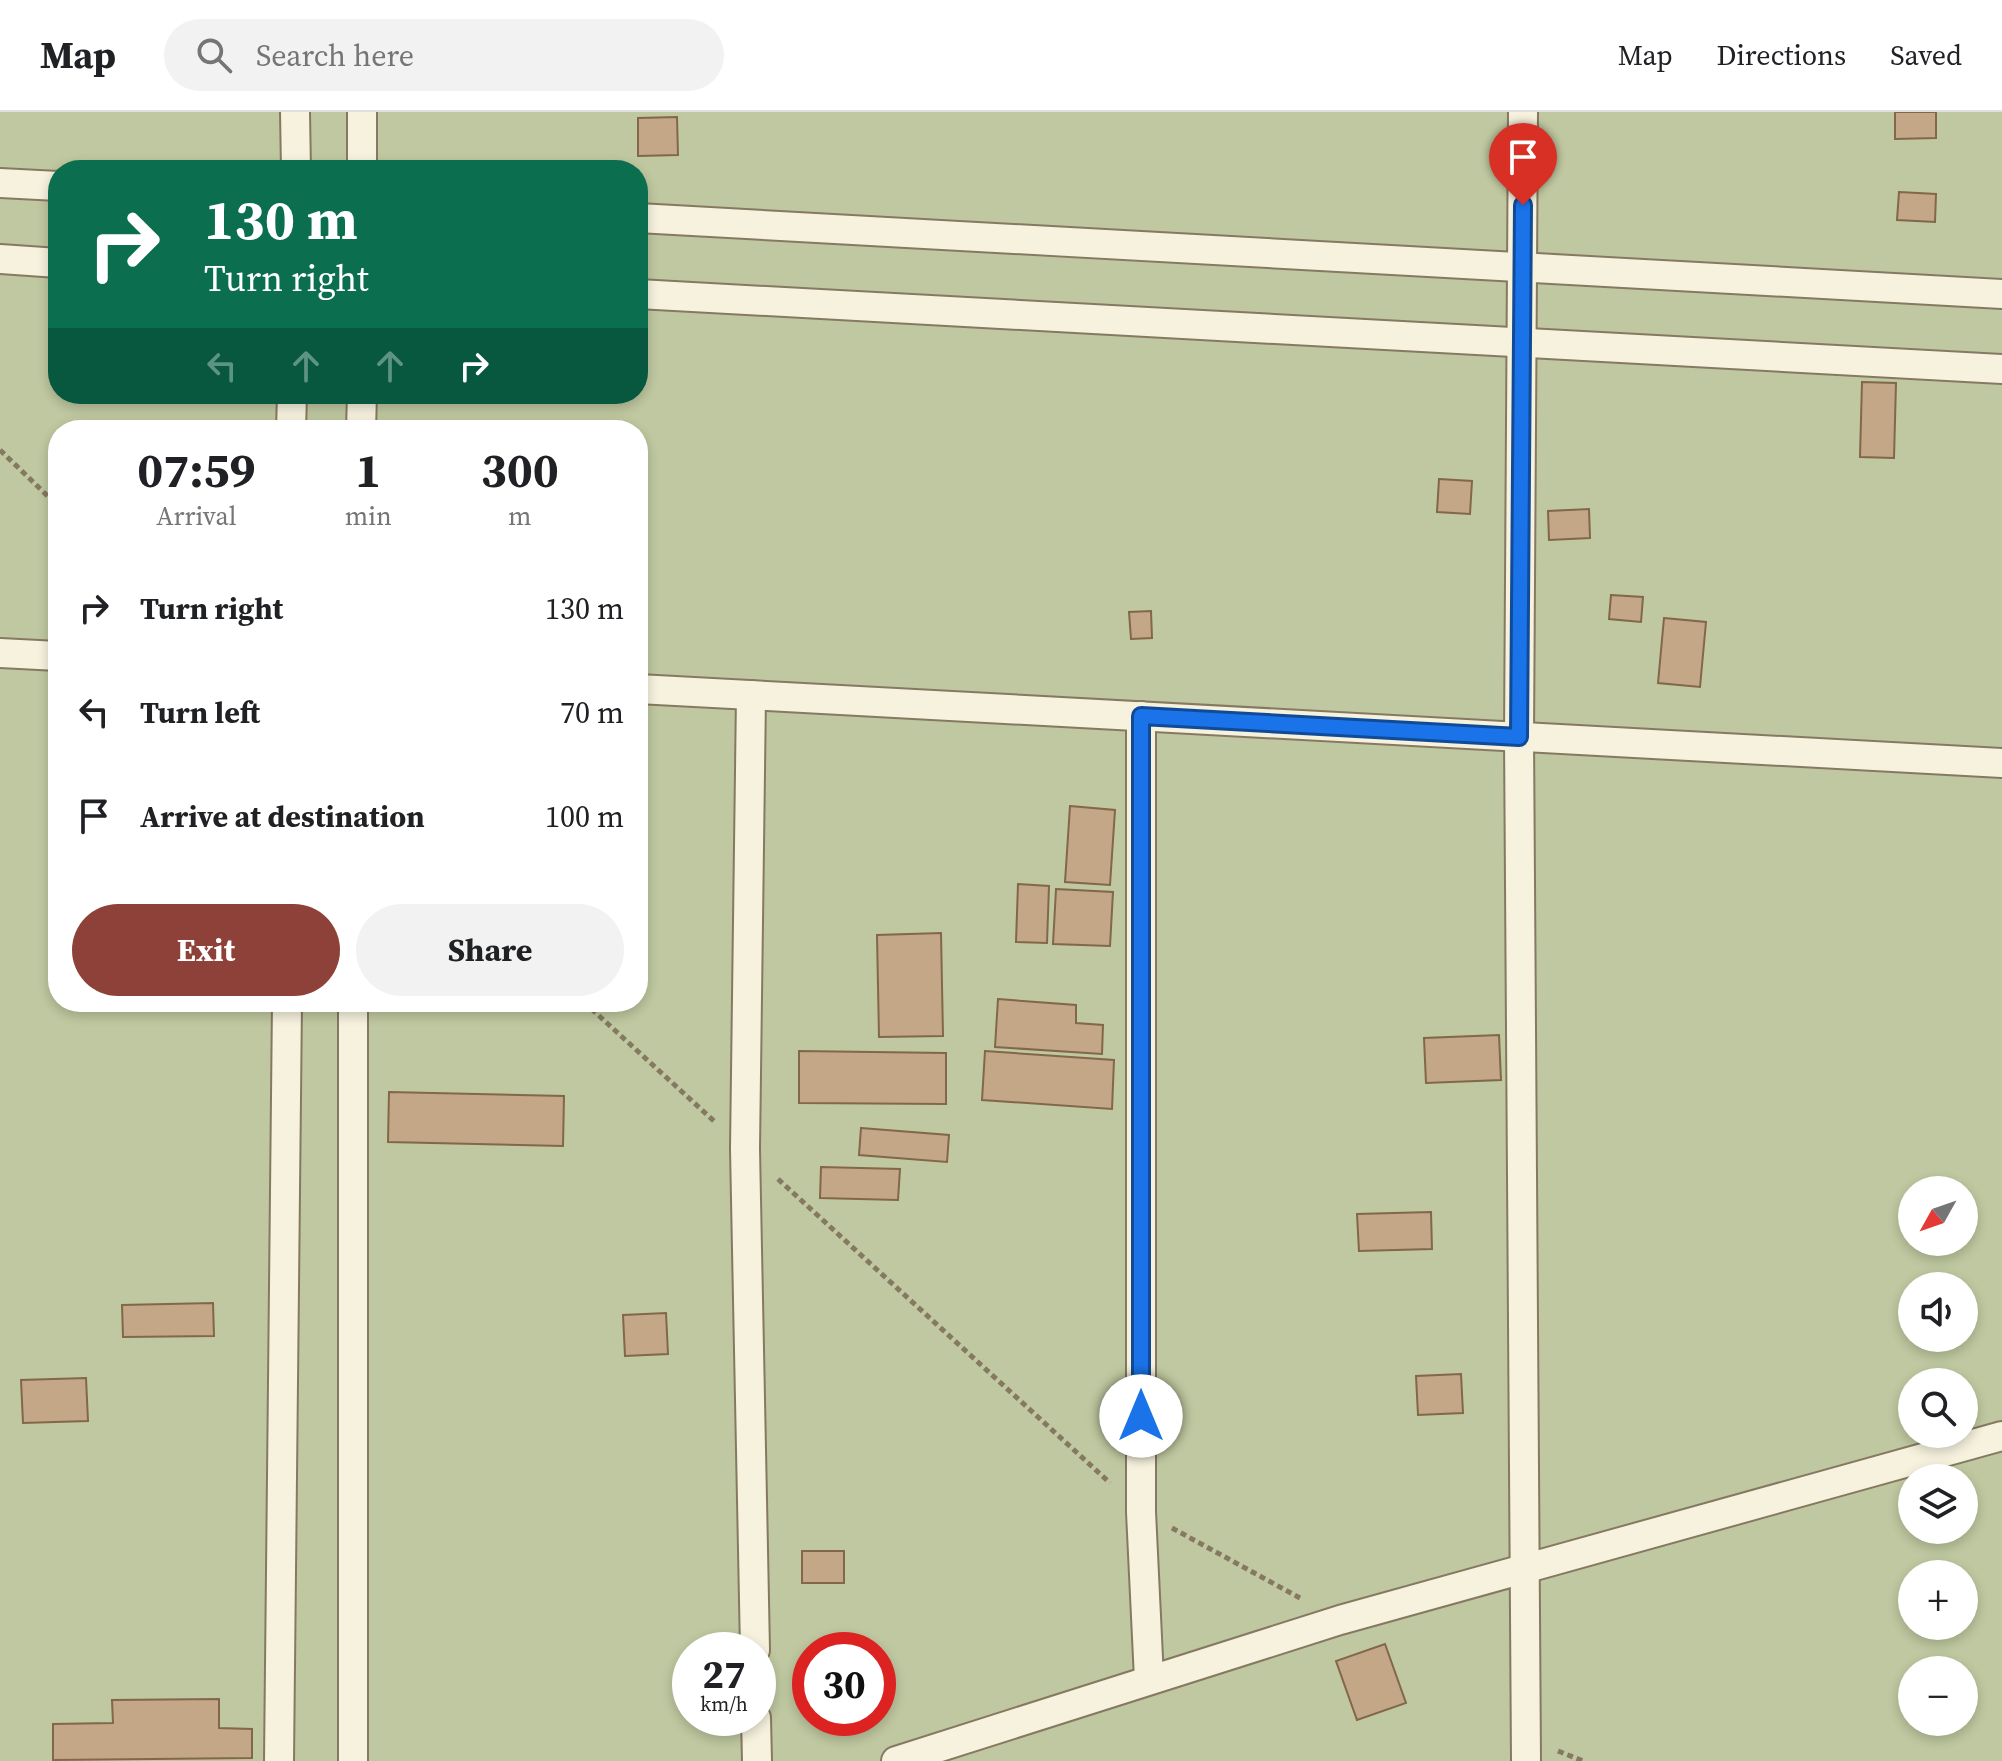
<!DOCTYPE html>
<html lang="en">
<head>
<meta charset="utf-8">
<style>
  body { margin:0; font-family:"Source Serif 4",serif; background:#f2f2f2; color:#202124; height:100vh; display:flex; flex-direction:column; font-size:30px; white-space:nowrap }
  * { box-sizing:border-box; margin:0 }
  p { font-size:26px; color:#757577 }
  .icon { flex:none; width:44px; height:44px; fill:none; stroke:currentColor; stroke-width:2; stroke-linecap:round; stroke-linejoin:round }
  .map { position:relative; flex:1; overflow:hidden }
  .panel { position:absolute; left:48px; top:308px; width:600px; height:592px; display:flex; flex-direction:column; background:#fff; border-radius:32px; box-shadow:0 4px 12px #0003 }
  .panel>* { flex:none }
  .hud { position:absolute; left:48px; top:48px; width:600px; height:244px; border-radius:32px; box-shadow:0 4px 12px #0003; background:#0b6e4f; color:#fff; overflow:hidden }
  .needle { width:52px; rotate:230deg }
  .tools { position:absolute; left:1898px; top:1064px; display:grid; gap:16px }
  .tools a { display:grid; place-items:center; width:80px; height:80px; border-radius:50%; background:#fff; box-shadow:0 4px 12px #0003; font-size:40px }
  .speed { position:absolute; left:672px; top:1520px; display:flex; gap:16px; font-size:40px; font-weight:700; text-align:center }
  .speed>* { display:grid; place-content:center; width:104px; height:104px; border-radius:50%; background:#fff; box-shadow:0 4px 12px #0003; line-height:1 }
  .speed small { font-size:20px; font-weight:400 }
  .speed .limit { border:12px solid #d22; background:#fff; color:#111 }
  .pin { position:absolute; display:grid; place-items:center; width:68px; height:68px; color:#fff; margin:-82px -34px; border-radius:50% 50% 50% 0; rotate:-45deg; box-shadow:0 0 8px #0007 }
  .pin .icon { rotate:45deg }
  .me { position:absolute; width:88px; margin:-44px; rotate:0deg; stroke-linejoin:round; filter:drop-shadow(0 0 6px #0008) }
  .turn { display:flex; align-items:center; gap:28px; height:168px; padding:0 24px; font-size:36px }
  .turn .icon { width:104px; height:104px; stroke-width:2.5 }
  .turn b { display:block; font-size:56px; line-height:68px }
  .lanes { display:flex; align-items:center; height:76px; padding:0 24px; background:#0003; justify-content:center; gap:40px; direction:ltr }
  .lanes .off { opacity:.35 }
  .eta { display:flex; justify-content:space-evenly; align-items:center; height:136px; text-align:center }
  .eta b { font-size:48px; font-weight:700; line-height:56px }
  .button { display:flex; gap:16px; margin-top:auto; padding:16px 24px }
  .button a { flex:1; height:92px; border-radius:48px; background:#8e4138; color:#fff; font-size:32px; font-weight:700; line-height:92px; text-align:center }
  .button a+a { background:#f2f2f2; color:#202124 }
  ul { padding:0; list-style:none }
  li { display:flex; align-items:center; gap:24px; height:104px; padding:0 24px }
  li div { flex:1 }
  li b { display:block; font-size:30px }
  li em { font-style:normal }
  header { display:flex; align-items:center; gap:48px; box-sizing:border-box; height:112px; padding:0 40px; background:#fff; border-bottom:2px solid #e0e0e0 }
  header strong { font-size:38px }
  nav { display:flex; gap:44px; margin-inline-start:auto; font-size:28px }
  .search { width:560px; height:72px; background:#f2f2f2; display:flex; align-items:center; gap:20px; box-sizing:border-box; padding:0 28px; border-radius:44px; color:#757577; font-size:30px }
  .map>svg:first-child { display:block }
  .green { fill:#bfc8a0; fill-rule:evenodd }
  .building { fill:#c4a786; stroke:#82674a; stroke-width:2 }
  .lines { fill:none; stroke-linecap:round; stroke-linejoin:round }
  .street-casing { stroke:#867961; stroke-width:32 }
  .path { stroke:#867961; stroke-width:5; stroke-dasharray:6 4; stroke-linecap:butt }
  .street { stroke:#f6f2de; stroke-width:28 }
  .route-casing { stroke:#114b97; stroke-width:20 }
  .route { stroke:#1a73e8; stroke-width:14 }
</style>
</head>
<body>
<header>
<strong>Map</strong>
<div class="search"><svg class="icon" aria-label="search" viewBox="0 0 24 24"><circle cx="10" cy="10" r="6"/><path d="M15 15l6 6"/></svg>Search here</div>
<nav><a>Map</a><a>Directions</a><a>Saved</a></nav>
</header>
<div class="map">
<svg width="2002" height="1649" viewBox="0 0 2002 1649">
  <rect width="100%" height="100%" fill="#ebe5cc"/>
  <path class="green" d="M 0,0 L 2002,0 L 2002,1649 L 0,1649 ZM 58,58 L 638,58 L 638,282 L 58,282 ZM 58,318 L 638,318 L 638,890 L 58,890 ZM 1912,1078 L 1964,1078 L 1964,1130 L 1912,1130 ZM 1912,1174 L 1964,1174 L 1964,1226 L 1912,1226 ZM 1912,1270 L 1964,1270 L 1964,1322 L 1912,1322 ZM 1912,1366 L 1964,1366 L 1964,1418 L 1912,1418 ZM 1912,1462 L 1964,1462 L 1964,1514 L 1912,1514 ZM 690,1538 L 758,1538 L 758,1606 L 690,1606 ZM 810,1538 L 878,1538 L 878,1606 L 810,1606 ZM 1912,1558 L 1964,1558 L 1964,1610 L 1912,1610 Z"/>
  <g class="building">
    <polygon points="1895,0 1936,0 1936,26 1895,27"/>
    <polygon points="677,5 678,43 638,44 638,6"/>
    <polygon points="1899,80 1936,82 1935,110 1897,108"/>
    <polygon points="1862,270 1896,271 1894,346 1860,345"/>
    <polygon points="1439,367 1472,369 1470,402 1437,400"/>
    <polygon points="1589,397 1590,426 1549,428 1548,399"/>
    <polygon points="1611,483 1643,485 1641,510 1609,507"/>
    <polygon points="1151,499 1152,526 1131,527 1129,500"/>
    <polygon points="1664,506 1706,510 1700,575 1658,571"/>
    <polygon points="1070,694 1115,698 1110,773 1065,770"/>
    <polygon points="1018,772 1049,774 1047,831 1016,830"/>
    <polygon points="1056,777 1113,780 1110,834 1053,832"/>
    <polygon points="941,821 943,924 879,925 877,823"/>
    <polygon points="998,887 1076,893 1076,911 1103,913 1102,942 995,935"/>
    <polygon points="1499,923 1501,968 1426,971 1424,926"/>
    <polygon points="799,939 946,941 946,992 799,991"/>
    <polygon points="985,939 1114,948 1112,997 982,988"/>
    <polygon points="389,980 564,984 563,1034 388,1030"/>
    <polygon points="861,1016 949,1023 947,1050 859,1043"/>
    <polygon points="821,1055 900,1057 898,1088 820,1086"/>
    <polygon points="1431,1100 1432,1137 1359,1139 1357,1102"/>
    <polygon points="213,1191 214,1224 123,1225 122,1193"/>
    <polygon points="666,1201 668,1242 625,1244 623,1203"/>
    <polygon points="1461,1262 1463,1301 1418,1303 1416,1264"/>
    <polygon points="86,1266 88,1309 23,1311 21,1268"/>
    <rect x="802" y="1439" width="42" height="32"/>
    <polygon points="1385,1532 1406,1591 1357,1608 1336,1549"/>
    <polygon points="219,1587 219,1616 252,1617 252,1646 53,1648 53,1612 113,1611 112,1588"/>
  </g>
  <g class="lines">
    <defs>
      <g id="street">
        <polyline points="295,0 296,58"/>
        <polyline points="1523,0 1519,625 1526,1649"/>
        <polyline points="362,58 362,0"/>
        <polyline points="0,71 58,74"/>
        <polyline points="638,106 2002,182"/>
        <polyline points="0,147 58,151"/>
        <polyline points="638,182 2002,257"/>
        <polyline points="291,318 292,282"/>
        <polyline points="361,318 362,282"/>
        <polyline points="0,541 58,544"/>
        <polyline points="638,577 2002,651"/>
        <polyline points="751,583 745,1037 755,1538"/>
        <polyline points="1141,604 1141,1400 1149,1567"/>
        <polyline points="756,1606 757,1649"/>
        <polyline points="279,1649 287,890"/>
        <polyline points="353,1649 353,890"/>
        <polyline points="896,1649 1340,1508 2002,1324"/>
      </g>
    </defs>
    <use href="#street" class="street-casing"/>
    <g class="path">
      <polyline points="0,338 58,394"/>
      <polyline points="584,890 714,1009"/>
      <polyline points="778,1067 1110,1371"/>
      <polyline points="1172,1416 1300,1486"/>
      <polyline points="1558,1639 1583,1649"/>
    </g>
    <use href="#street" class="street"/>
  </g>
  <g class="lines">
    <defs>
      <polyline id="route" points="1141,1304 1141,604 1519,625 1523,93"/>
    </defs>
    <use href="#route" class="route-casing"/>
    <use href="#route" class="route"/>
  </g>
</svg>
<div class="tools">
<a><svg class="needle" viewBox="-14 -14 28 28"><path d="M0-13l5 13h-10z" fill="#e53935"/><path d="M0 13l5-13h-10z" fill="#757577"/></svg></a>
<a><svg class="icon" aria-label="sound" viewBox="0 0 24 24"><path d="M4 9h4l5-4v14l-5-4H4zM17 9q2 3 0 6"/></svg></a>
<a><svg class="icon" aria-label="search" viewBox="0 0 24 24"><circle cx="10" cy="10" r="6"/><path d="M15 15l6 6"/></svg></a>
<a><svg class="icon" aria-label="layers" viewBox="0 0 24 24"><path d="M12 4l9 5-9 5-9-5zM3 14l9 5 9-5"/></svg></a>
<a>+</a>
<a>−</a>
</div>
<div class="speed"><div>27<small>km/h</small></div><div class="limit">30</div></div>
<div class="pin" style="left:1523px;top:93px;background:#d93025"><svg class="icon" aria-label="arrive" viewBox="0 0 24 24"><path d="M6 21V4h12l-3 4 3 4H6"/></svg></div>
<svg class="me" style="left:1141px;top:1304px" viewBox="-20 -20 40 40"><circle r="19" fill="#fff"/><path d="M0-13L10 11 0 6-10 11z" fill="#1a73e8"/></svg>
<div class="hud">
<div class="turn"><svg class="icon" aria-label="right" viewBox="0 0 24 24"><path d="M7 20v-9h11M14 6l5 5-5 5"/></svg><div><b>130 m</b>Turn right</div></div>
<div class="lanes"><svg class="icon off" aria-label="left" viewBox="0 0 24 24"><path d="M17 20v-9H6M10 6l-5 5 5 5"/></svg><svg class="icon off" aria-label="ahead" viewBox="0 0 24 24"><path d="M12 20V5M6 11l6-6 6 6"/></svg><svg class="icon off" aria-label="ahead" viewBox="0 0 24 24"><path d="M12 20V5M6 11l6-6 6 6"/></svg><svg class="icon" aria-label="right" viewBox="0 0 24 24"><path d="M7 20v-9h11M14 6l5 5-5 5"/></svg></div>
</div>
<section class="panel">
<div class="eta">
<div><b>07:59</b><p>Arrival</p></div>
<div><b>1</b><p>min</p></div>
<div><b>300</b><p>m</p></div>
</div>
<ul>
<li><svg class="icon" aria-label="right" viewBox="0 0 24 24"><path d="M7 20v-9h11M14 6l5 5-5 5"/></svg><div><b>Turn right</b></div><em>130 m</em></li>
<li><svg class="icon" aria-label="left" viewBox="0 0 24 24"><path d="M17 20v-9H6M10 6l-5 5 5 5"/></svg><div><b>Turn left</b></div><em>70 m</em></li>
<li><svg class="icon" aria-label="arrive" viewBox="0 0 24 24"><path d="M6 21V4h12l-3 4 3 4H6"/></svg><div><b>Arrive at destination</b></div><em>100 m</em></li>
</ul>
<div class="button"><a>Exit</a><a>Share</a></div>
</section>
</div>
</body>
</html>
